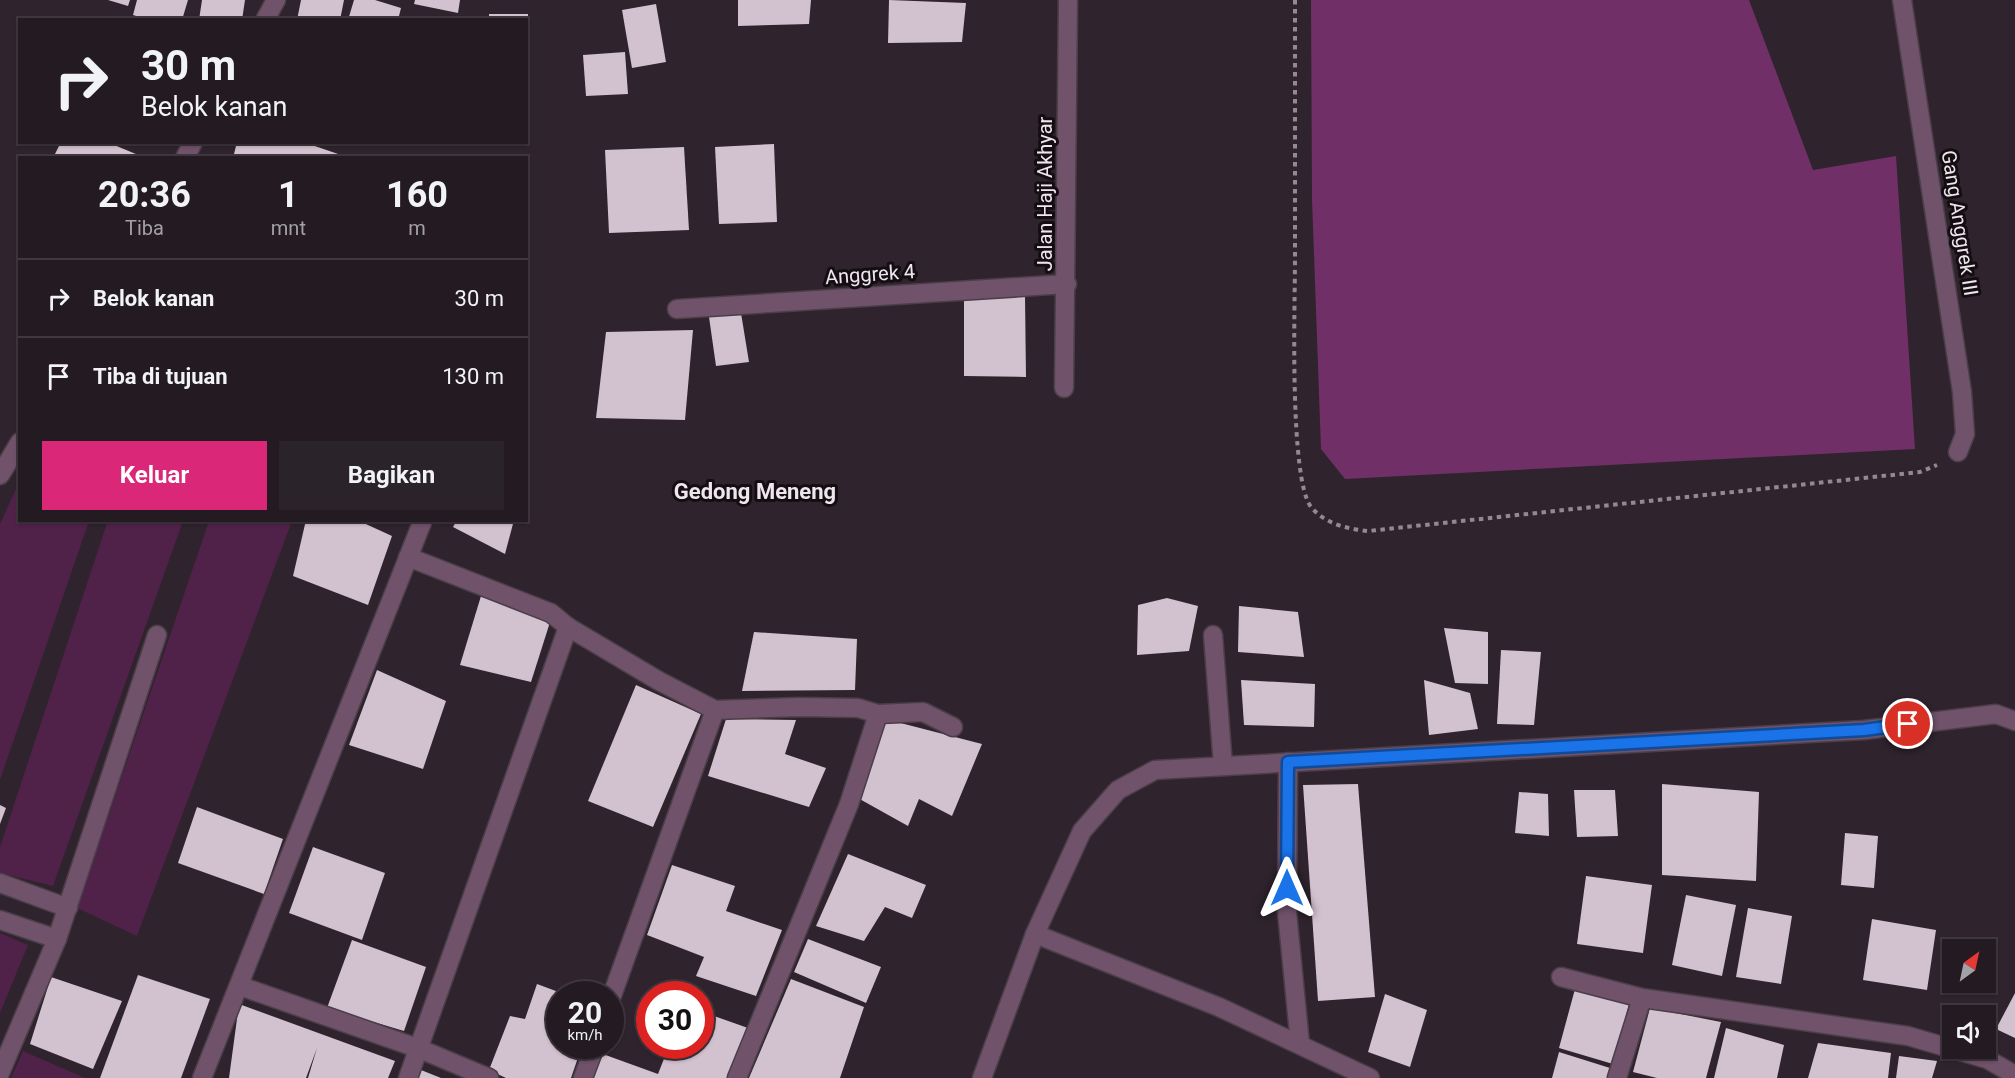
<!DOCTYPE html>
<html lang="id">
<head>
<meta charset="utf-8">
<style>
  body { margin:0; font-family:Roboto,sans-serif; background:#2b232a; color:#f1f3f6; height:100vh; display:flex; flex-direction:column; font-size:22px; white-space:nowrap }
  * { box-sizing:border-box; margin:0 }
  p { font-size:20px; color:#a3a1a5 }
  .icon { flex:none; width:33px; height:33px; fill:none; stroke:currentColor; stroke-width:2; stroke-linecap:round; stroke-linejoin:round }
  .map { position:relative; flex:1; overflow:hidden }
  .side { position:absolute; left:18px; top:156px; width:510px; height:366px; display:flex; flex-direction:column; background:#231a22; border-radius:0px; box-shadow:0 2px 4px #0004,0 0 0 2px #403840 }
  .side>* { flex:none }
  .top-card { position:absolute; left:18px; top:18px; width:510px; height:126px; border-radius:0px; box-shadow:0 2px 4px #0004,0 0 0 2px #403840; background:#231a22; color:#f1f3f6; overflow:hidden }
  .needle { width:39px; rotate:33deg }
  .buttons { position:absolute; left:1942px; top:939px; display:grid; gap:12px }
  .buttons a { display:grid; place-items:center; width:54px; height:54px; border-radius:0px; background:#231a22; box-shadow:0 2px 4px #0004,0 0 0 2px #403840; font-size:30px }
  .speed { position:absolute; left:546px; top:981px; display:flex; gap:12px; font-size:30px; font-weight:700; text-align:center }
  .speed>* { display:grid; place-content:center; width:78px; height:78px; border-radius:50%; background:#231a22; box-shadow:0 2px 4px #0004,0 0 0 2px #403840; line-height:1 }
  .speed small { font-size:15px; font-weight:400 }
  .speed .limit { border:9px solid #d22; background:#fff; color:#111 }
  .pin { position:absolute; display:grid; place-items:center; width:51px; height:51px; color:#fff; margin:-26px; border:3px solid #fff; border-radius:50%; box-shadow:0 2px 6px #0007 }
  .me { position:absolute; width:66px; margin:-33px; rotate:0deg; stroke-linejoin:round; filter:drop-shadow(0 0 4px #0008) }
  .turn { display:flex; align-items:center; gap:21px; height:126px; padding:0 24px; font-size:27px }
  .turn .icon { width:78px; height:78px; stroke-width:2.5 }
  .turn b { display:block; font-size:42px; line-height:51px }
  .eta { display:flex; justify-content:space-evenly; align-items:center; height:102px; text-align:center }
  .eta b { font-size:36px; font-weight:700; line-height:42px }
  .primary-button { display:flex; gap:12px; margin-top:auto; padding:12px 24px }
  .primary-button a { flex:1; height:69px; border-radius:0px; background:#db2777; color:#fff; font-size:24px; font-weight:700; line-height:69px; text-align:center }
  .primary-button a+a { background:#2b232a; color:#f1f3f6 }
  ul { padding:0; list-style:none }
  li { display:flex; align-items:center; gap:18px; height:78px; padding:0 24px; border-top:2px solid #403840 }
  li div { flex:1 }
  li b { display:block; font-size:22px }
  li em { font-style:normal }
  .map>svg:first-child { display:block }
  .green { fill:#502149 }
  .forest { fill:#703067 }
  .building { fill:#d2c1ce }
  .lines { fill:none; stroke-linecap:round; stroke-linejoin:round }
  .minor-casing { stroke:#4a3e48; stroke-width:21 }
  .path { stroke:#948992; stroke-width:4; stroke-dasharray:4.5 4.5; stroke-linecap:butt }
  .minor { stroke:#70526a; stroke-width:18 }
  .route-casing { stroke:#114b97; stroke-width:15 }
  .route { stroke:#1a73e8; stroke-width:10 }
  .labels { text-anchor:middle; stroke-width:6; stroke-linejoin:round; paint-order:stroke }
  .street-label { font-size:20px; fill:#efe6ed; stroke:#140e12 }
  .quarter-label { font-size:22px; font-weight:bold; fill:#efe6ed; stroke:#140e12 }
</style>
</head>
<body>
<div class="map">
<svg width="2015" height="1078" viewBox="0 0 2015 1078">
  <rect width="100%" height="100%" fill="#2f232d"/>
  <g class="green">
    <polygon points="19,482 20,520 89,521 0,780 0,524"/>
    <polygon points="108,520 183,521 53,886 0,873 0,847"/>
    <polygon points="209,521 292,521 137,936 77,908"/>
    <polygon points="0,933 28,945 0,1013"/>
    <polygon points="23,1051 85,1078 11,1078"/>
  </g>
  <polygon class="forest" points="1311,0 1749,0 1813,170 1896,156 1915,449 1345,479 1321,449 1312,199"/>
  <g class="building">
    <polygon points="108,0 130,0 128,6"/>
    <polygon points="137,0 188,0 182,20 149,20 133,15"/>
    <polygon points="202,0 245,0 242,20 199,20"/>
    <polygon points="301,0 344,0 340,20 297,20"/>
    <polygon points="354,0 375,0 401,8 398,20 348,20"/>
    <polygon points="415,0 460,0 458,13 414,4"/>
    <polygon points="738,0 811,0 809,24 738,26"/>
    <polygon points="889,0 966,3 962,42 888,43"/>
    <polygon points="656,4 666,62 632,68 622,10"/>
    <rect x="489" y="14" width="39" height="6"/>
    <polygon points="625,52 628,94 586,96 583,55"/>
    <polygon points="61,142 107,142 143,157 53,158"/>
    <polygon points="237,142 303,142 347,157 233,158"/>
    <polygon points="774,144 777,222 719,224 715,147"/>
    <polygon points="684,147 689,230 609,233 605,150"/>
    <polygon points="964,295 1025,296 1026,377 964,376"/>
    <polygon points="741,313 749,362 716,366 709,317"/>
    <polygon points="693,330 685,420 596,418 606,332"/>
    <polygon points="306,520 357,520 392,536 368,605 293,576"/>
    <polygon points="457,520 514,520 505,554 453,527"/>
    <polygon points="481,596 551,619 531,682 460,665"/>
    <polygon points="1167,598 1198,606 1189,651 1137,655 1138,605"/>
    <polygon points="1239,606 1298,612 1304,657 1238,652"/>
    <polygon points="1444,628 1488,632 1488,684 1455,683"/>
    <polygon points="754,632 857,639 855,690 742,691"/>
    <polygon points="1501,650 1541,652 1534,725 1497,724"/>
    <polygon points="377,670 446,701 423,769 349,745"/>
    <polygon points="1241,680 1315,684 1314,727 1244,725"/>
    <polygon points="1424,680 1470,693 1478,729 1429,735"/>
    <polygon points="636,685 701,714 653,827 588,801"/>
    <polygon points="726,719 796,720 785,754 826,768 809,807 708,776"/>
    <polygon points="885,719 982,744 952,816 919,799 908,826 856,797"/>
    <polygon points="1358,784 1375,997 1318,1001 1303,785"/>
    <polygon points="1662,784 1759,792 1756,881 1662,875"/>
    <polygon points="1574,790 1615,790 1618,836 1577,837"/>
    <polygon points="1519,792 1548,794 1549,836 1515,833"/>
    <polygon points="0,805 6,808 0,824"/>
    <polygon points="197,807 283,839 264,894 178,863"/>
    <polygon points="1845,833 1878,836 1874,888 1841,885"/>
    <polygon points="313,847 385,873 362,940 289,913"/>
    <polygon points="848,854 926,885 912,918 885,907 864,941 816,926"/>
    <polygon points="672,865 735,886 726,911 782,930 756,996 696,976 704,957 647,935"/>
    <polygon points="1586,876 1652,885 1643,953 1577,944"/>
    <polygon points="1686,895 1736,905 1722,976 1672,965"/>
    <polygon points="1748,908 1792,916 1781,984 1736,977"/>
    <polygon points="1872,919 1936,930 1927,990 1863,980"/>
    <polygon points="808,939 881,967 866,1003 794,972"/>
    <polygon points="352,940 426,967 404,1031 327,1008"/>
    <polygon points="138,975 210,999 181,1078 100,1078"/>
    <polygon points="51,977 122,1001 93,1069 30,1044"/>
    <polygon points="791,979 864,1007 840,1078 749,1078"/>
    <polygon points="537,984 564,994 560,994 560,1046 582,1046 571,1078 506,1078 489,1070 510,1016 525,1019"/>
    <polygon points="1575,989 1629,1004 1613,1064 1559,1048"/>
    <polygon points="2015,993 2015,1038 1996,1029"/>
    <polygon points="1385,994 1427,1010 1410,1067 1368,1052"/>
    <polygon points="239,1004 395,1061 388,1078 308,1078 317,1048 306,1078 229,1078"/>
    <polygon points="1650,1008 1721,1022 1706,1078 1657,1078 1633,1072"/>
    <polygon points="700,1011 748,1028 729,1078 592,1078 600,1053 658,1074 669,1046 700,1046"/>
    <polygon points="1726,1028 1784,1045 1777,1078 1714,1078"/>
    <polygon points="1818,1043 1891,1053 1888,1078 1808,1078"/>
    <polygon points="1559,1052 1610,1068 1607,1078 1552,1078"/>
    <polygon points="1899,1056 1937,1061 1932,1078 1896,1078"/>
    <polygon points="421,1070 441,1078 418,1078"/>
  </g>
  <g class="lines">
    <defs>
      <g id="minor">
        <polyline points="1902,0 1962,392 1965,434 1958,452"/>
        <polyline points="265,20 276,0"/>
        <polyline points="185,158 193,142"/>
        <polyline points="677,309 1067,284"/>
        <polyline points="1064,388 1068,0"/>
        <polyline points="0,475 20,442"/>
        <polyline points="408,557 551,613 568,627 659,681 715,710 799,707 858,708 878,714 923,712 953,727"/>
        <polyline points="1213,635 1223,766"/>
        <polyline points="1288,762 1287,912 1300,1044"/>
        <polyline points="0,883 68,908"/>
        <polyline points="0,920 57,939"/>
        <polyline points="1035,934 1219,1007 1370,1078"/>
        <polyline points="1561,977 1642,998 1908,1036 1987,1059 2015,1075"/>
        <polyline points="240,986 420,1049 489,1078"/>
        <polyline points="610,1001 715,710"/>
        <polyline points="0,1073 57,939 157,635"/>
        <polyline points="202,1078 423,520"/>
        <polyline points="408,1078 568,627"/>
        <polyline points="583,1078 595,1046"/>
        <polyline points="737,1078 849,804 878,714"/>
        <polyline points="982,1078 1035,934 1082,831 1118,790 1155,770 1864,730 1996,714 2015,721"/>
        <polyline points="1617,1078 1642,998"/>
      </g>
    </defs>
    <use href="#minor" class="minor-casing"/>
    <path class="path" d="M 1295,0 C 1295,86 1295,173 1295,259 C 1295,303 1289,478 1311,507 C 1325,524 1348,529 1368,531 L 1920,472 L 1937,465"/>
    <use href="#minor" class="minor"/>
  </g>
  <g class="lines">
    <defs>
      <polyline id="route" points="1287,888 1288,762 1864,730 1908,724"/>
    </defs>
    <use href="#route" class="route-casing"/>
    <use href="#route" class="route"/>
  </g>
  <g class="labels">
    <g class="street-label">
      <text transform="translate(1045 194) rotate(-90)" y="7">Jalan Haji Akhyar</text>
      <text transform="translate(1960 223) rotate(81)" y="7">Gang Anggrek III</text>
      <text transform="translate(870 274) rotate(-4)" y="7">Anggrek 4</text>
    </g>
    <g class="quarter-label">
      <text x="755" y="499">Gedong Meneng</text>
    </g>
  </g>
</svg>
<div class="buttons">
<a><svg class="needle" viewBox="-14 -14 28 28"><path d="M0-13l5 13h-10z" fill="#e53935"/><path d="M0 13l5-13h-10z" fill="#a3a1a5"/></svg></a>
<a><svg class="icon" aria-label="sound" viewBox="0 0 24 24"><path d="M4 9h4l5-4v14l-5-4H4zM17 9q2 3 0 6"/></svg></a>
</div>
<div class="speed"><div>20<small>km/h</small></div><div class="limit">30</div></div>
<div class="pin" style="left:1908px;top:724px;background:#d93025"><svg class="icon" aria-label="arrive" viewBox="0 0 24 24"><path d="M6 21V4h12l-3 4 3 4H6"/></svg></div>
<svg class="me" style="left:1287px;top:888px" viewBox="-20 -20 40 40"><path d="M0-17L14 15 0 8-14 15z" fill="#1a73e8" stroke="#fff" stroke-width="4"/></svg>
<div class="top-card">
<div class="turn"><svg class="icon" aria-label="right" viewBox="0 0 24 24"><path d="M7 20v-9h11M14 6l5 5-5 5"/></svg><div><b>30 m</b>Belok kanan</div></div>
</div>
<section class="side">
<div class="eta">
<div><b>20:36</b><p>Tiba</p></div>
<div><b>1</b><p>mnt</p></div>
<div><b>160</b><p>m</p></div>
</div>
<ul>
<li><svg class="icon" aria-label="right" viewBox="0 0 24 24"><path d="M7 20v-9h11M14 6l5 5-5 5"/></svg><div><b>Belok kanan</b></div><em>30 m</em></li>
<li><svg class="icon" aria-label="arrive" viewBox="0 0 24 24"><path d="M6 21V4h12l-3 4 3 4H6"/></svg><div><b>Tiba di tujuan</b></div><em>130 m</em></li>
</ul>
<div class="primary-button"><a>Keluar</a><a>Bagikan</a></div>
</section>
</div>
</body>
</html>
